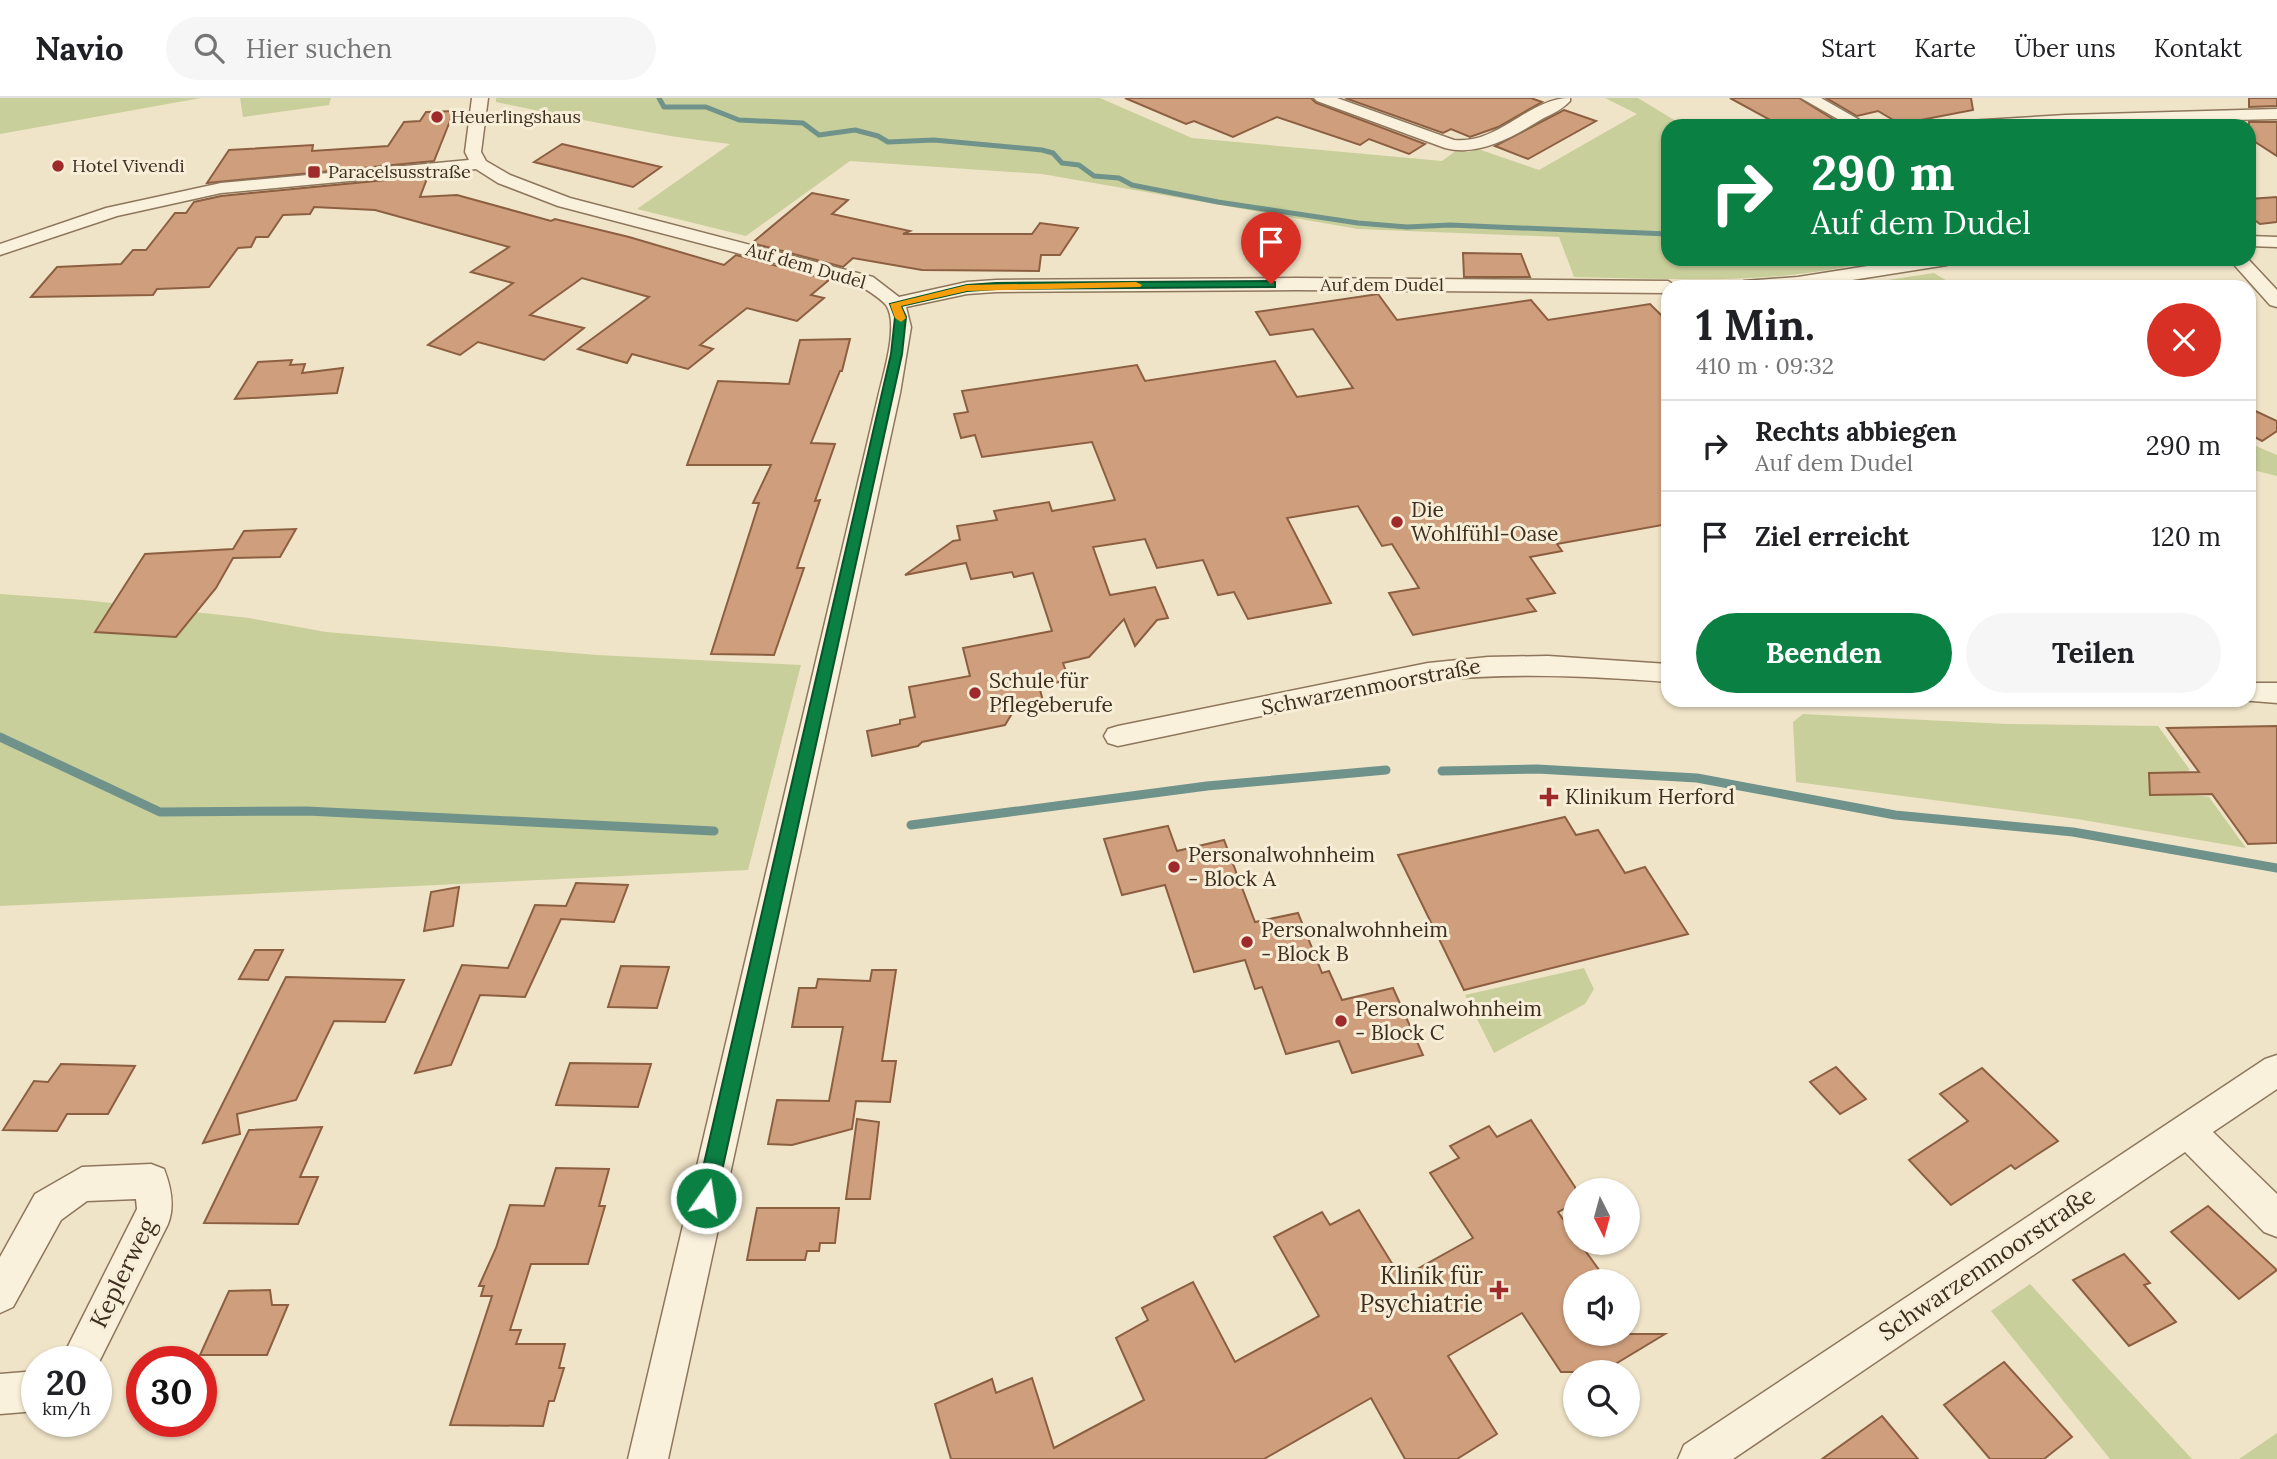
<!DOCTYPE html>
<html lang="de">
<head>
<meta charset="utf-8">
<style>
  body { margin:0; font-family:Lora,serif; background:#f6f6f6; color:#202124; height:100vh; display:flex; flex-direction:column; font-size:26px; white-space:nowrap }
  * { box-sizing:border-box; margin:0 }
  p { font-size:23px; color:#757577 }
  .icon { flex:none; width:38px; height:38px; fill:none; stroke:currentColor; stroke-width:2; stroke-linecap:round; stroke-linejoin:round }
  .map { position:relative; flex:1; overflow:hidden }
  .sheet { position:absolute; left:1661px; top:182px; width:595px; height:427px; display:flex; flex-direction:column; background:#fff; border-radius:21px; box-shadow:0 2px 5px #0004 }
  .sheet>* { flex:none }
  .hud { position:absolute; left:1661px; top:21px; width:595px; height:147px; border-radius:21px; box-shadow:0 2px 5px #0004; background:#0b8043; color:#fff; overflow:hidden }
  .needle { width:46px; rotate:174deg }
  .buttons { position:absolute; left:1563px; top:1080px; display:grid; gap:14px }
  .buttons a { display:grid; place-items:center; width:77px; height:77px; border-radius:50%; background:#fff; box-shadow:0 2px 5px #0004; font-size:35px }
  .speed { position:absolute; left:21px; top:1248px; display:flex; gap:14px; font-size:35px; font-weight:700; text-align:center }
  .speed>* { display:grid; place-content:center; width:91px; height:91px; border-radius:50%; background:#fff; box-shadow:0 2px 5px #0004; line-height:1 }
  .speed small { font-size:18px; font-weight:400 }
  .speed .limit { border:10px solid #d22; background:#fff; color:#111 }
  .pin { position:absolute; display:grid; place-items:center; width:60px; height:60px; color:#fff; margin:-72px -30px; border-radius:50% 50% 50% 0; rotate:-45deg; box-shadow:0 0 7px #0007 }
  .pin .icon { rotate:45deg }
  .me { position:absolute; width:77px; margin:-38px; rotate:13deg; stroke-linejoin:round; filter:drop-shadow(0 0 5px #0008) }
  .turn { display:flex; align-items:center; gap:24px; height:147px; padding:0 35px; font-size:32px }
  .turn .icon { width:91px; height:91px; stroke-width:2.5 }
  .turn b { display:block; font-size:49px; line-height:60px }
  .round { display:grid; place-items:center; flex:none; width:74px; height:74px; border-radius:37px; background:#f6f6f6 }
  .overview { display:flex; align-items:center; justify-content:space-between; height:119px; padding:0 35px }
  h1 { font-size:42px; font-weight:700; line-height:52px }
  .primary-button { display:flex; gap:14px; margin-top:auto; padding:14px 35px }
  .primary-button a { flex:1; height:80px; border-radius:42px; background:#0b8043; color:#fff; font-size:28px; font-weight:700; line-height:80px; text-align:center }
  .primary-button a+a { background:#f6f6f6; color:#202124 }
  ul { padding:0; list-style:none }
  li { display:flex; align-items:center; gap:21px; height:91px; padding:0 35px; border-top:2px solid #e0e0e0 }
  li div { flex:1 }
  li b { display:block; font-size:26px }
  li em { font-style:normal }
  header { display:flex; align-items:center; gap:42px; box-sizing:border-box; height:98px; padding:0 35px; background:#fff; border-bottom:2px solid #e0e0e0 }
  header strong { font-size:33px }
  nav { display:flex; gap:38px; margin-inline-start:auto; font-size:24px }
  .search { width:490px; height:63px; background:#f6f6f6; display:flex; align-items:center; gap:18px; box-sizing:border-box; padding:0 24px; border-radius:38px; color:#757577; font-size:26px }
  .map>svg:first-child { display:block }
  .green { fill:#c9cf9b }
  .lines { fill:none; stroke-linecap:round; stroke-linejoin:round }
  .stream-far1 { stroke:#6f938a; stroke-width:5 }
  .stream { stroke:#6f938a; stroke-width:9 }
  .building { fill:#cf9f7d; stroke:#8d5f41; stroke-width:2 }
  .street-casing { stroke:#8d765c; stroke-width:3 }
  .street { fill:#faf1dc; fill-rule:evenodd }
  .route { fill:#0b8043; stroke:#07532c; stroke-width:2 }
  .slow { fill:#f59e0b }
  .poi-dot { fill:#9e2a2b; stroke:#f7eed8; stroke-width:2.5 }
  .labels { text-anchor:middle; stroke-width:6; stroke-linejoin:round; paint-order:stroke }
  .far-poi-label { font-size:18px; fill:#3d2e20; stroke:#f7eed8; text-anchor:start }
  .far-street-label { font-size:18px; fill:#3d2e20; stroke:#f7eed8 }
  .poi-label { font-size:21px; fill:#3d2e20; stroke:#f7eed8; text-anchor:start }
  .street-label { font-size:21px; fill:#3d2e20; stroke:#f7eed8 }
  .near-street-label { font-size:24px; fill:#3d2e20; stroke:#f7eed8 }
  .near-poi-label { font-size:24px; fill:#3d2e20; stroke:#f7eed8; text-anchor:end }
</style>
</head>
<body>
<header>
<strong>Navio</strong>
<div class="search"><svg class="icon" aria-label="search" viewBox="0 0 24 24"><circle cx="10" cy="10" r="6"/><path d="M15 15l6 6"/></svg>Hier suchen</div>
<nav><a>Start</a><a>Karte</a><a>Über uns</a><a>Kontakt</a></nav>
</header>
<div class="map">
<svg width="2277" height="1361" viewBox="0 0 2277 1361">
  <rect width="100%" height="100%" fill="#f0e4c8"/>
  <g class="green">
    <polygon points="0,0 201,0 0,36"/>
    <polygon points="240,0 331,0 329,7 243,19"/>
    <path d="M 496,0 L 1100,0 L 1192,40 L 1442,63 L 1457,52 L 1468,54 L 1478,51 L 1539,72 L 1637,16 L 1605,0 L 1638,0 L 1684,28 L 1668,28 L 1668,161 L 1879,161 C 1780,188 1675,181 1574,179 L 1559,139 L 1358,131 L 1042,76 L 850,63 L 746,138 L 637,111 L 730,46 C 651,37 574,20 496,4 Z"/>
    <polygon points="1934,175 1957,189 1842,189"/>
    <polygon points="2249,345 2277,357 2277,378 2249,371"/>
    <polygon points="0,496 84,502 249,520 326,534 597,557 801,567 748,772 0,808"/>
    <polygon points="1803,616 2006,626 2158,628 2190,672 2181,675 2196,697 2209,699 2246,750 2077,721 1796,684 1793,624"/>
    <polygon points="1584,870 1594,891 1585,906 1494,955 1465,897"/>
    <polygon points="2030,1186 2192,1361 2110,1361 1991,1213"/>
    <polygon points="2277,1335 2277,1361 2239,1361"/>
  </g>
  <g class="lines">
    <polyline class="stream-far1" points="659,0 664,9 706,9 739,22 803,25 819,37 855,32 878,38 888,44 934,42 1042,52 1053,55 1062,65 1079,67 1094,78 1119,80 1132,87 1218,104 1358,125 1407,129 1450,127 1668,136"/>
    <g class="stream">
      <polyline points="0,639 160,714 307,713 714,733"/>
      <polyline points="1442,673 1537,671 1697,680 1895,717 2073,734 2277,770"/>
      <polyline points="911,727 1207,688 1386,672"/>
    </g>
  </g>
  <g class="building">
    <polygon points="1125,0 1311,0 1316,5 1425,46 1409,56 1369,41 1360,47 1277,19 1233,39 1194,23 1186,26"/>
    <polygon points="1345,0 1531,0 1542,4 1498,29 1470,39 1451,31 1443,35"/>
    <polygon points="1730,0 1799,0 1836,23 1816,28 1781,28"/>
    <polygon points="1826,0 1971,0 1973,12 1900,26 1878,13 1857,18"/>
    <polygon points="2249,0 2277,0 2277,8 2249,9"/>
    <polygon points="1564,12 1596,23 1528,61 1495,48"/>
    <polygon points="454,13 434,63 207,85 229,52 313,47 312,53 388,48 404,24 420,23 426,14"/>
    <polygon points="2249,24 2277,24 2277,58 2249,40"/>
    <polygon points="562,46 661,69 633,89 534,64"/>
    <polygon points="428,78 420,99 457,97 551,123 555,121 629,139 724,167 736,157 829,182 811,197 824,200 797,223 747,210 700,247 713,251 688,271 632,256 627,265 578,251 649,199 582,180 530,217 584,230 544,262 478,244 460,257 428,247 513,185 471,174 509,149 375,112 314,109 310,116 283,117 268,139 256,139 251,149 238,150 209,189 157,191 153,197 31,199 57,169 121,166 133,152 146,152 175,115 186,115 194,104 221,98"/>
    <polygon points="812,95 848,102 832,116 910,133 903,136 1032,136 1040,125 1078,130 1060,157 1041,157 1039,173 922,172 853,160 843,169 752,145"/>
    <polygon points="2277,99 2277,124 2260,126 2249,118 2249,101"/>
    <polygon points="1463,155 1521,156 1530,179 1464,179"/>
    <polygon points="1378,196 1397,222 1531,202 1548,222 1650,206 1668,224 1668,426 1557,446 1562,453 1530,459 1555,495 1527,501 1536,513 1413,537 1389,495 1419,490 1392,446 1382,448 1358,408 1287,420 1331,505 1248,521 1234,494 1218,497 1203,462 1157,470 1145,441 1093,449 1110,497 1155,489 1168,520 1157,522 1135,548 1124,521 1089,559 1063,565 1069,582 1039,588 1043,603 1016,609 1005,627 922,644 918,648 872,658 867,633 900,626 900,622 915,619 909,589 970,578 963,550 1052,533 1033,475 1014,479 1012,474 971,481 966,465 905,477 953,443 960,442 957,428 997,422 994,413 1049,404 1052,413 1115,402 1092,344 982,359 975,337 961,340 954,316 968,314 962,293 1137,267 1145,283 1275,263 1297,299 1353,290 1313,231 1270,237 1256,214"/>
    <polygon points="850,241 842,273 840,273 811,345 835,346 815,403 820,402 797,470 804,470 774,557 711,556 759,405 753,405 771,367 687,367 718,283 789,286 800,242"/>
    <polygon points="292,262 290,267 305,266 302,275 343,270 337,295 235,301 258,264"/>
    <polygon points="2249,310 2277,323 2277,333 2262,343 2249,336"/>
    <polygon points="296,431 280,459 233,460 216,490 176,539 95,534 145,456 233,451 244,433"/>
    <polygon points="2277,628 2277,745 2248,746 2212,696 2150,697 2149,675 2199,674 2167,630"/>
    <polygon points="1565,719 1576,737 1598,732 1625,775 1645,769 1688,836 1464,892 1398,757"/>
    <polygon points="1168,728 1177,753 1224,742 1255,824 1298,815 1322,875 1329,873 1342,902 1393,890 1423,957 1352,975 1339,943 1286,956 1262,889 1255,891 1245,862 1194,874 1165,787 1122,797 1104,741"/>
    <polygon points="576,785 628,787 614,824 561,821 525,899 480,897 451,967 415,975 462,867 508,870 535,807 566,808"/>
    <polygon points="459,789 453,828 424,833 431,794"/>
    <polygon points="255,852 283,852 268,882 239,881"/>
    <polygon points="621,868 669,869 657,910 608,909"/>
    <polygon points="872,872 896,872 882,963 896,963 890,1004 856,1003 852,1031 792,1047 768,1046 777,1002 829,1003 843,929 792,929 799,890 816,890 818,881 870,883"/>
    <polygon points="286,879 404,882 385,924 334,923 296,1002 237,1016 240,1036 203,1045"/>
    <polygon points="570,965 651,966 638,1009 556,1007"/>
    <polygon points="61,966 135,968 108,1016 67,1016 57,1033 3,1032 34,983 48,984"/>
    <polygon points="1836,969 1866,1001 1840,1016 1810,984"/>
    <polygon points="1982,970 2058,1043 2015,1071 2011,1067 1951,1107 1909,1062 1968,1023 1940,996"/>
    <polygon points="857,1021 879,1024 870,1101 846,1101"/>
    <polygon points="1531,1022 1575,1089 1575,1105 1558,1114 1575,1138 1575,1144 1579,1144 1607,1183 1575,1183 1575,1236 1665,1236 1602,1274 1561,1274 1522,1215 1448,1258 1497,1336 1457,1361 1405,1361 1371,1300 1264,1361 951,1361 935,1306 992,1281 996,1295 1032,1280 1054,1350 1144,1302 1116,1240 1148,1222 1142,1210 1193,1184 1235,1264 1319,1218 1274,1139 1322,1114 1330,1127 1359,1112 1401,1180 1473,1140 1430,1075 1459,1060 1450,1048 1489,1028 1497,1039"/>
    <polygon points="322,1029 300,1079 318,1079 298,1126 204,1125 249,1032"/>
    <polygon points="556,1070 609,1071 599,1108 605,1108 588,1166 531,1166 510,1232 521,1232 516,1246 565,1246 559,1270 564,1270 554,1303 549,1303 543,1328 450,1327 492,1198 481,1198 484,1188 479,1188 496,1150 510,1107 544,1108"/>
    <polygon points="2208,1108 2277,1172 2239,1201 2171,1134"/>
    <polygon points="757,1110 839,1110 835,1145 820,1145 819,1153 807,1153 805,1162 747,1162"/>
    <polygon points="2124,1156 2150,1185 2144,1187 2176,1224 2129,1248 2073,1182"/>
    <polygon points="270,1192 272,1207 288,1207 267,1257 200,1257 229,1193"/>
    <polygon points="2004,1264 2072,1339 2044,1361 1990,1361 1944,1307"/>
    <polygon points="1882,1318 1918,1361 1822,1361"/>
  </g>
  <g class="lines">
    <defs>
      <g id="street">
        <path d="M 472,0 L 488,0 L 481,54 L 486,63 L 510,77 L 570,100 L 873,179 L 899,199 L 967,184 L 996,182 L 1296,180 L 1668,183 L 1677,189 L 1668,189 L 1668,195 L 1296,192 L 996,194 L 967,196 L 906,209 L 911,229 L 900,295 L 668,1361 L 628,1361 L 879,295 C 884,274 899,226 886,207 C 879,199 868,193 859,187 L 558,108 L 498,85 L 476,71 L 221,95 L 117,118 L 0,157 L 0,146 L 106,110 L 221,85 L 469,62 L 465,54 Z"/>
        <path d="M 1314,0 L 1337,0 L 1454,42 C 1498,47 1529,0 1570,0 L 1570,3 C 1563,11 1552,16 1542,21 C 1514,38 1480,59 1445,50 L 1317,3 Z"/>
        <polygon points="1801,0 1821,0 1870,28 1850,28"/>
        <polygon points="2277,11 2277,21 1960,28 1968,23 2066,17"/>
        <polygon points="2249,138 2277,139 2277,149 2249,148"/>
        <polygon points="1912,161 1956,161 1947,167 1808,189 1735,189 1744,183 1798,179"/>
        <polygon points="2229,161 2248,161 2277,192 2277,209 2270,207"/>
        <path d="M 1548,558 L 1668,566 L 1668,584 C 1587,578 1508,574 1428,583 L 1118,648 L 1108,645 L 1104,638 L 1108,631 L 1118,628 L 1428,565 L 1488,559 Z"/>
        <polygon points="2249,585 2277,585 2277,605 2240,602 2249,602"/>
        <polygon points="2277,957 2277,991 2213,1034 2277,1096 2277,1139 2264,1134 2185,1054 1733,1361 1678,1361 1684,1347 2265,961"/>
        <path d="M 151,1066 L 164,1071 C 171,1089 175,1108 168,1126 L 96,1270 L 96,1264 L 60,1264 L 137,1111 L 136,1101 L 87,1103 L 61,1122 L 13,1209 L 0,1215 L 0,1159 L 35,1096 L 82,1069 Z"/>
        <polygon points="37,1273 37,1313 0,1316 0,1276"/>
      </g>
    </defs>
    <use href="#street" class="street-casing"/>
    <use href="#street" class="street"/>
  </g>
  <polygon class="route" points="1271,183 1275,184 1275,189 996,191 967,193 901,208 906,219 902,256 716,1100 713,1108 706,1110 699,1108 696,1100 891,256 895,219 890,206 967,187 996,185"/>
  <polygon class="slow" points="1136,184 1142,187 1140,189 967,193 901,208 906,220 901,224 895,220 890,206 967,187"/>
  <g class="poi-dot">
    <circle cx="437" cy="19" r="7"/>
    <circle cx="58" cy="68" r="7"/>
    <rect x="307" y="67" width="14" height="14" rx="3.5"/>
    <circle cx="1397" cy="424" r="7"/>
    <circle cx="975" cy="595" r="7"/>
    <path d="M1545.5 688.5h7v7h7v7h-7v7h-7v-7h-7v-7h7z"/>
    <circle cx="1174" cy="769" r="7"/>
    <circle cx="1247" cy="844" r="7"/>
    <circle cx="1341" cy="923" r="7"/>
    <path d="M1495.5 1181.5h7v7h7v7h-7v7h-7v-7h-7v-7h7z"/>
  </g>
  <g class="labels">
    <g class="far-poi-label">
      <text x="451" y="25">Heuerlingshaus</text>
      <text x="72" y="74">Hotel Vivendi</text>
      <text x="328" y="80">Paracelsusstraße</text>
    </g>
    <g class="far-street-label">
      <text transform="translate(806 168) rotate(16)" y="6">Auf dem Dudel</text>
      <text x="1382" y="193">Auf dem Dudel</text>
    </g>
    <g class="poi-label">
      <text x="1411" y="419">Die<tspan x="1411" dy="24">Wohlfühl-Oase</tspan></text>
      <text x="989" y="590">Schule für<tspan x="989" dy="24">Pflegeberufe</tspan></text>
      <text x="1565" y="706">Klinikum Herford</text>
      <text x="1188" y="764">Personalwohnheim<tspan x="1188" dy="24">- Block A</tspan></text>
      <text x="1261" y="839">Personalwohnheim<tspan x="1261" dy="24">- Block B</tspan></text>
      <text x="1355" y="918">Personalwohnheim<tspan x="1355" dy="24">- Block C</tspan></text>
    </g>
    <g class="street-label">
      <text transform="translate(1371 589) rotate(-11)" y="7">Schwarzenmoorstraße</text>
    </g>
    <g class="near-street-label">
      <text transform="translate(1987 1166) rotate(-34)" y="8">Schwarzenmoorstraße</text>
      <text transform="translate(123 1175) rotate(-64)" y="8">Keplerweg</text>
    </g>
    <g class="near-poi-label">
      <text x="1483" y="1186">Klinik für<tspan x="1483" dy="28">Psychiatrie</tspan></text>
    </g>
  </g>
</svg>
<div class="buttons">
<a><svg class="needle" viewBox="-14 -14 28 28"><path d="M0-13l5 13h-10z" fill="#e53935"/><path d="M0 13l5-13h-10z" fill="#757577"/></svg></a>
<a><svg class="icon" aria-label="sound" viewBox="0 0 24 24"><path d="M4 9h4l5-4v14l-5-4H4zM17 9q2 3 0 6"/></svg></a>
<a><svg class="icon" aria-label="search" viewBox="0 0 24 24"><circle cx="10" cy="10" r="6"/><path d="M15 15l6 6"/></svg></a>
</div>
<div class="speed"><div>20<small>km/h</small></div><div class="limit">30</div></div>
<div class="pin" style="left:1271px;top:186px;background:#d93025"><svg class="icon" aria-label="arrive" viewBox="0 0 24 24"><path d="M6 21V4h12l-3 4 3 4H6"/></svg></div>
<svg class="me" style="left:706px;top:1100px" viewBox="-20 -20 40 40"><circle r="17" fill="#0b8043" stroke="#fff" stroke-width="3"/><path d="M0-11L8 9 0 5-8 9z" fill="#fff"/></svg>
<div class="hud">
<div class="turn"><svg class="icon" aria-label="right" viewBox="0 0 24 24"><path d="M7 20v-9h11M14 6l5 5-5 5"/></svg><div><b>290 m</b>Auf dem Dudel</div></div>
</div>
<section class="sheet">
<div class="overview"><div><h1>1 Min.</h1><p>410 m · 09:32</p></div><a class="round" style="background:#d93025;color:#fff"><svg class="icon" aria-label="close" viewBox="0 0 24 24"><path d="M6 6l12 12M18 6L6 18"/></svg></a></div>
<ul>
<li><svg class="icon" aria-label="right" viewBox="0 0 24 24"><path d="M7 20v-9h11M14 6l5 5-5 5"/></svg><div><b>Rechts abbiegen</b><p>Auf dem Dudel</p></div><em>290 m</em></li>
<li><svg class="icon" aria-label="arrive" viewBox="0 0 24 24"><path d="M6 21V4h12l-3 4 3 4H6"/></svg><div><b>Ziel erreicht</b></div><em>120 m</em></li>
</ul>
<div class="primary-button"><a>Beenden</a><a>Teilen</a></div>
</section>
</div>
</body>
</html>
